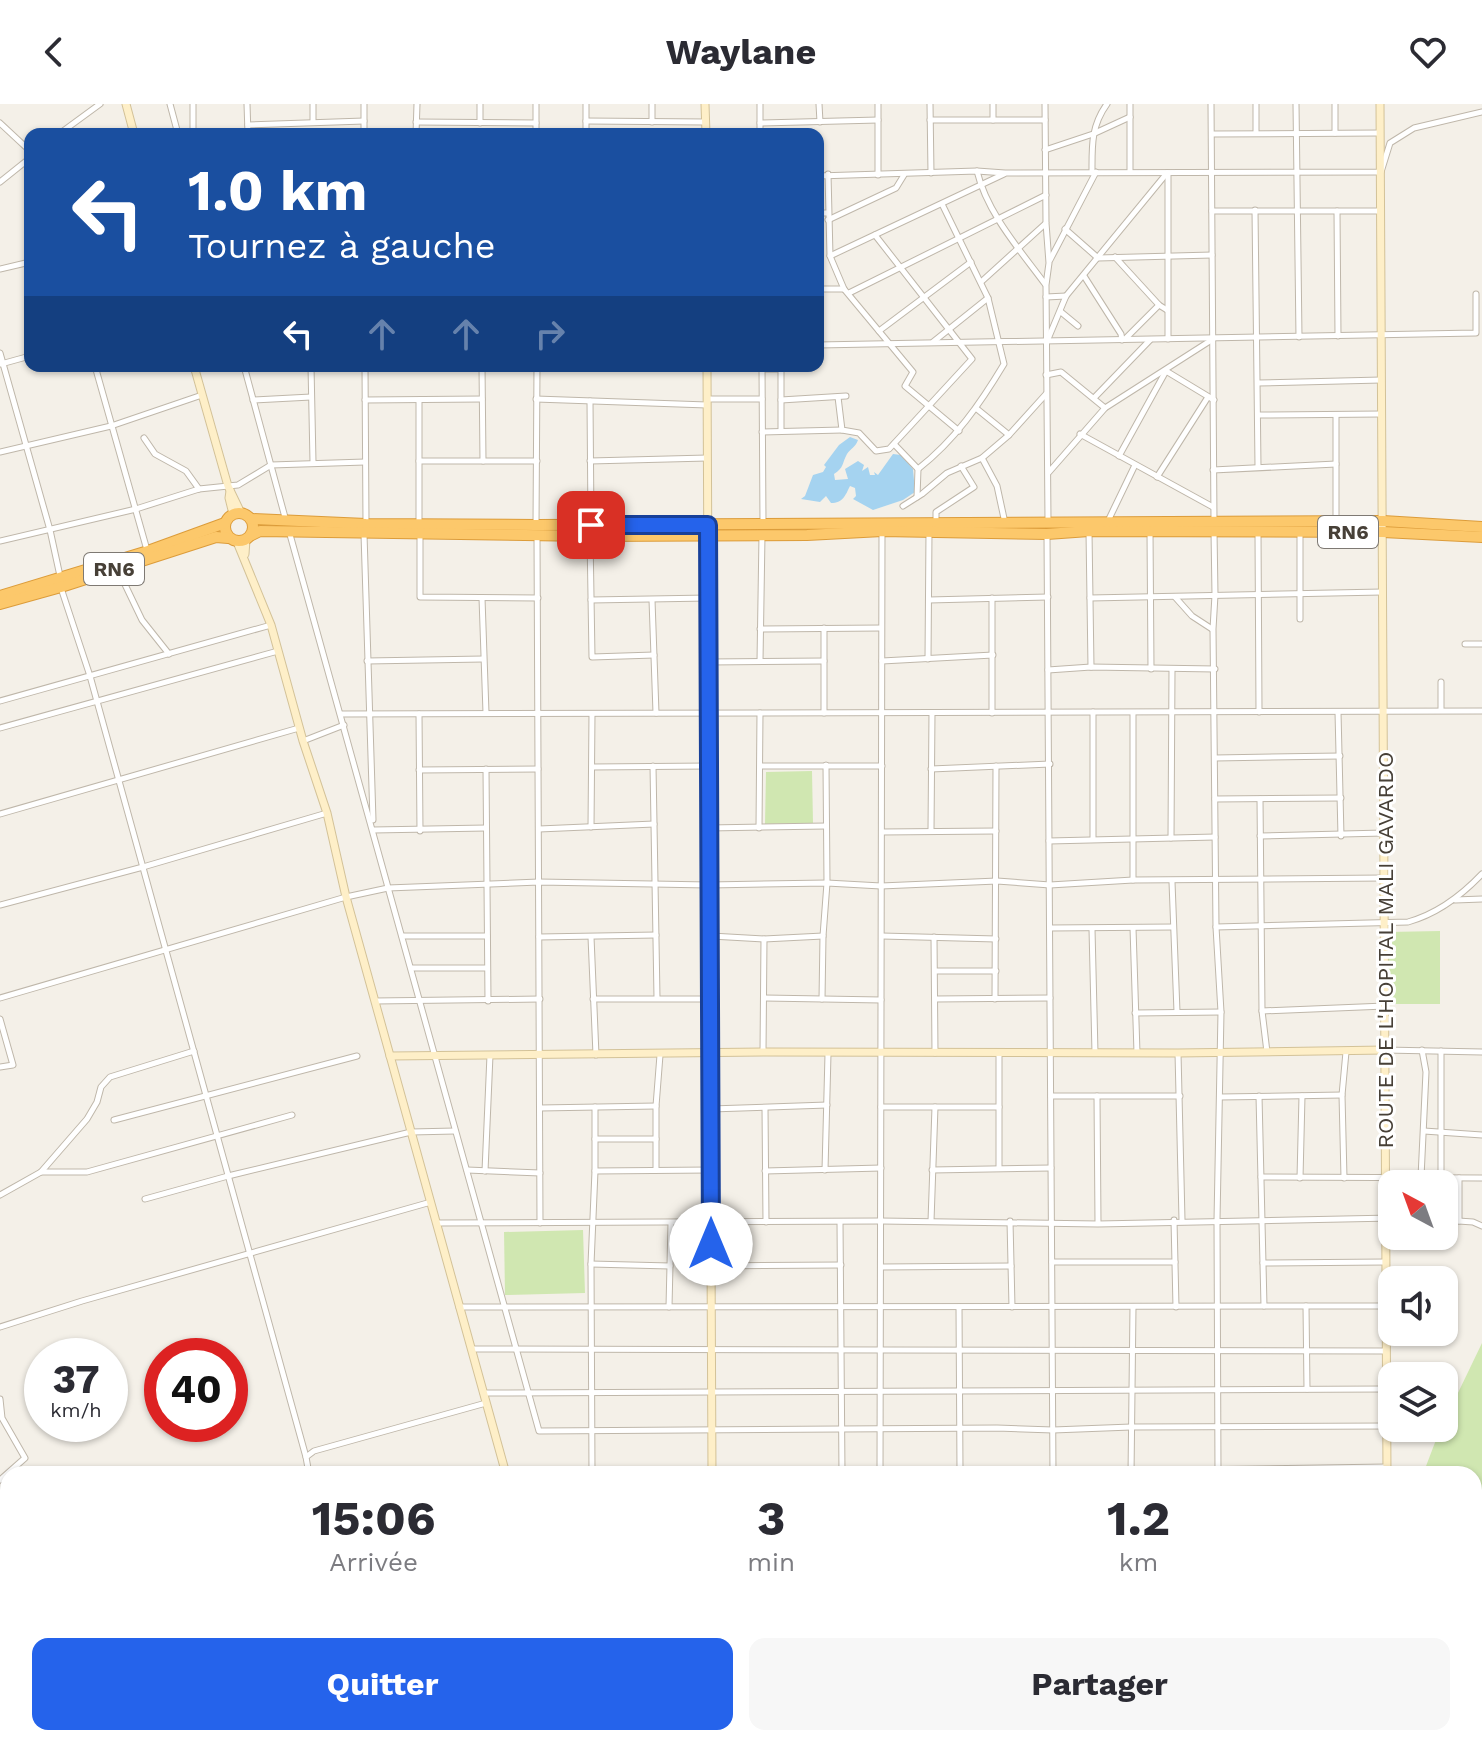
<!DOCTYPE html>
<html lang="fr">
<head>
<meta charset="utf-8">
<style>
  body { margin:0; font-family:"Work Sans",sans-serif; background:#f7f7f7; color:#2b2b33; height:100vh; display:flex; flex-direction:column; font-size:30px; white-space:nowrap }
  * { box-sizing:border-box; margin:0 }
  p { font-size:26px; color:#7c7c81 }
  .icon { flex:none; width:44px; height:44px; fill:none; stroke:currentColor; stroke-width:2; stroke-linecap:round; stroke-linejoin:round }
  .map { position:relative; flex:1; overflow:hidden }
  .side { position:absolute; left:0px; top:1362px; width:1482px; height:280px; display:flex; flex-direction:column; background:#fff; border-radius:24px 24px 0 0; box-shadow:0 2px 6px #0004 }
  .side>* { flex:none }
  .banner { position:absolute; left:24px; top:24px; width:800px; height:244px; border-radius:16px; box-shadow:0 2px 6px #0004; background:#1a4fa0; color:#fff; overflow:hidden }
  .needle { width:52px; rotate:319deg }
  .buttons { position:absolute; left:1378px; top:1066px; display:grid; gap:16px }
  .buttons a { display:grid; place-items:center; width:80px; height:80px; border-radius:16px; background:#fff; box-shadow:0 2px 6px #0004; font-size:40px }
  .speed { position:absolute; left:24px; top:1234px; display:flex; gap:16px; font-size:40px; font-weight:700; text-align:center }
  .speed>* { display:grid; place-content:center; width:104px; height:104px; border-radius:50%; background:#fff; box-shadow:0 2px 6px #0004; line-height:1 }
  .speed small { font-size:20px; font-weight:400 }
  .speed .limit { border:12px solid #d22; background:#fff; color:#111 }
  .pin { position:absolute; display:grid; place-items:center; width:68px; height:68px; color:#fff; margin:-34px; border-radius:16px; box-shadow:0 4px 12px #0006 }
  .me { position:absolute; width:88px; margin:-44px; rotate:0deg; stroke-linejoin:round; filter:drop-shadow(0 0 6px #0008) }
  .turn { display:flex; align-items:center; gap:28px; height:168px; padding:0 32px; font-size:36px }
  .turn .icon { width:104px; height:104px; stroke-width:2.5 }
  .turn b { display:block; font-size:56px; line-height:68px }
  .lanes { display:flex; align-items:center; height:76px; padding:0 32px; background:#0003; justify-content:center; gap:40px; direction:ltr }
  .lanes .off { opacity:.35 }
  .eta { display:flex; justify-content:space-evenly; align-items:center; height:136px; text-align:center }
  .eta b { font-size:48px; font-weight:700; line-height:56px }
  .cta { display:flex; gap:16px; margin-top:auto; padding:16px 32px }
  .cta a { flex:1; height:92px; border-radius:16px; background:#2563eb; color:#fff; font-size:32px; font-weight:700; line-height:92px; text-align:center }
  .cta a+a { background:#f7f7f7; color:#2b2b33 }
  header { display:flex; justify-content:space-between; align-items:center; height:104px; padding:0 32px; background:#fff; font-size:36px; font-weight:700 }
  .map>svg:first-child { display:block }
  .green { fill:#d0e7b1 }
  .water { fill:#a5d3f0 }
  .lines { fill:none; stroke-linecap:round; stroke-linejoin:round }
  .stream { stroke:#a5d3f0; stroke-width:2 }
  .street-casing { stroke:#bfb7aa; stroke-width:7 }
  .secondary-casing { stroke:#d3c298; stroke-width:9 }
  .highway-casing { stroke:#dc9c3a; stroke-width:12 }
  .street { stroke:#fff; stroke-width:5 }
  .secondary { stroke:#feefc8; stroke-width:7 }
  .highway { stroke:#fcc86b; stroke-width:10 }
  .route-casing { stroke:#184099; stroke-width:20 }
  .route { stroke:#2563eb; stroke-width:14 }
  .labels { text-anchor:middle; stroke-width:6; stroke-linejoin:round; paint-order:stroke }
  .shield { fill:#fff; stroke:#7e7973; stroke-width:2 }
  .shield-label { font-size:20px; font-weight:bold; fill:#474037 }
  .street-label { font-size:22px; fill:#474037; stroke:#fff }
</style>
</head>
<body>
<header><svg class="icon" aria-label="back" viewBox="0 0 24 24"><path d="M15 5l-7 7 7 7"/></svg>Waylane<svg class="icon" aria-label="heart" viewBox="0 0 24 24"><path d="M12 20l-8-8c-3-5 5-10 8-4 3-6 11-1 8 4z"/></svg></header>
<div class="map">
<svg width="1482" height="1642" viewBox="0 0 1482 1642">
  <rect width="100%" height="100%" fill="#f4f0e8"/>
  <g class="green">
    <polygon points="812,667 813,719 765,720 766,668"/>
    <polygon points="1440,827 1440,900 1388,900 1388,828"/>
    <polygon points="583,1126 585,1189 505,1191 504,1128"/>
    <polygon points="1482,1239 1482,1464 1474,1464 1474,1370 1423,1370 1439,1328 1444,1324 1444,1318"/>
  </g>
  <path class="water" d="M 850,333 L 858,336 C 855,344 851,344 847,350 C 842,359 844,364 834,370 L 835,376 L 848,375 L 845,365 L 858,357 L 864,361 L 862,367 L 868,363 L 870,371 L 875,371 L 874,368 L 878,371 L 893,350 L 901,351 L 913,365 L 915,388 L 903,396 L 873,406 L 853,395 L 856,392 L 855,384 L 850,382 C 845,392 843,399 831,399 L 826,392 L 820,398 L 801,395 L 805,392 L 813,371 L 823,368 L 826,363 L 824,361 L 839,341 Z"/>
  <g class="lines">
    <polyline class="stream" points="453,1634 455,1642"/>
    <defs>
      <g id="street">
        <polyline points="170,0 178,30"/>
        <polyline points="247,0 248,30"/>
        <polyline points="313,0 313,18"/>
        <polyline points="364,0 364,30"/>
        <polyline points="480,0 480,19"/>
        <polyline points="536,0 536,30"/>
        <polyline points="586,0 586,30"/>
        <polyline points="760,0 760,30"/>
        <polyline points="819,0 820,18"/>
        <polyline points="878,0 878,71"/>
        <polyline points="930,0 931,69"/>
        <polyline points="1045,0 1046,119 1049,159 1046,181 1048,417"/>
        <polyline points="1130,0 1130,68"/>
        <polyline points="1211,0 1214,417"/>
        <polyline points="1256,0 1256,29"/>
        <polyline points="1296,0 1299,233"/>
        <polyline points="930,16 1045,16"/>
        <polyline points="993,16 993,0"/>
        <polyline points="586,17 706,18"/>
        <polyline points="416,18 536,19"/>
        <polyline points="652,18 652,0"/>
        <polyline points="0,19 30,47"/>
        <polyline points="760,19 878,16"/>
        <polyline points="248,21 364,17"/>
        <polyline points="1335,29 1335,0"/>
        <polyline points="59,30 100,0"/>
        <polyline points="193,30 193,0"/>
        <polyline points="416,30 417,0"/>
        <polyline points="1212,30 1379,29"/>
        <polyline points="1045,46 1093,30 1130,13"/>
        <path d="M 977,67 C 987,109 1020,146 1045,180"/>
        <path d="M 1092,68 C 1092,42 1091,22 1107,0"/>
        <polyline points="1168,69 1168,235"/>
        <polyline points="828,70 830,152 844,185 913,268 905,282 959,327"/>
        <polyline points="818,72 977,67 1005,69 1381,68 1390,39 1414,24 1482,8"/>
        <polyline points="0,78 30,54"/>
        <polyline points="1255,106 1258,362"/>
        <polyline points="1212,107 1381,107"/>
        <polyline points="1337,107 1338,232"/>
        <polyline points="818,109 828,109"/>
        <polyline points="828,116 896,84 904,71"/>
        <polyline points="1065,125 1098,154 1212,151"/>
        <polyline points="830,152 1004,70"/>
        <polyline points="1115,153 1159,201 1167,206"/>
        <polyline points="1050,156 1096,68"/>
        <polyline points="0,165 30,158"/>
        <polyline points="1084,172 1121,230 1122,236"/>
        <polyline points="981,178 1045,120"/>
        <polyline points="818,185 844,185"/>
        <polyline points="849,189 1046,91"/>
        <polyline points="1046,193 1066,192"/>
        <polyline points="1061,208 1078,222"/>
        <polyline points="879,227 971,158"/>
        <polyline points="1048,235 1066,192 1167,69"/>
        <polyline points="1125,235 1159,201"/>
        <polyline points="933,238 988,194"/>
        <polyline points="818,241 1476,229 1476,190"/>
        <polyline points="0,249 50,426 60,472"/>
        <polyline points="1,260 30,252"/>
        <polyline points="95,262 147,446"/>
        <polyline points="244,262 286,417"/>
        <polyline points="311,262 313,358"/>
        <polyline points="365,262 366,419"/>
        <polyline points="482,262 483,357"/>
        <polyline points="762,262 763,419"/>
        <polyline points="762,265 781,265 781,327"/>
        <polyline points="1046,271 1061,268 1105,304"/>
        <polyline points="1258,279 1381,276"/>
        <polyline points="838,293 842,326 859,329 876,347 889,345 972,255 875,131"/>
        <polyline points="1094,294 1150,236"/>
        <polyline points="536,295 707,301"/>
        <polyline points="707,295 762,295"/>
        <polyline points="253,296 311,293"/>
        <polyline points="365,296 482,295"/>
        <polyline points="781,296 846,292"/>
        <polyline points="590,297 591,419"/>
        <polyline points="977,305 1009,331"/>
        <polyline points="1259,311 1381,310"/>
        <polyline points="1336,311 1336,418"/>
        <polyline points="762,328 842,326"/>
        <polyline points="1080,330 1213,403"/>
        <polyline points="144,334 155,350 186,367 199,385"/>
        <polyline points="894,340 918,365 917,393"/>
        <polyline points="0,348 111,322 202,291"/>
        <polyline points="1119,352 1166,267 1214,296"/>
        <polyline points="982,354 997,382 1005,419"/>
        <polyline points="419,357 537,357"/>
        <polyline points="590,357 707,354"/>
        <path d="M 918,365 C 955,336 980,300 1004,260 L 988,194 L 942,100"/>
        <polyline points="1213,366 1336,360"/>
        <polyline points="1049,368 1105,304 1213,235"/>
        <polyline points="1157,373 1208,293"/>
        <polyline points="903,402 922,390 947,369 982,354 1009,331 1046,290"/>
        <polyline points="1108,417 1135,361"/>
        <polyline points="419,419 419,296"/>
        <polyline points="936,419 936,408 974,383 961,362"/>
        <polyline points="536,421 537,262"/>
        <polyline points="289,427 539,1327 997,1324 1053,1326 1131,1323 1387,1322"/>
        <polyline points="1150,427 1151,565"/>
        <polyline points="1214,427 1215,491 1213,525 1216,823 1221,908 1217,1116 1218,1370"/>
        <polyline points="1089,428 1091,563"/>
        <polyline points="420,429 420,493 538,494"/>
        <polyline points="1258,429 1259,608"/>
        <polyline points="364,430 373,716"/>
        <polyline points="537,431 540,1119"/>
        <polyline points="1047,431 1053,1370"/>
        <polyline points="590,432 592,553 654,551"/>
        <polyline points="0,437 136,405 199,385 238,381 271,361 365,358"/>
        <polyline points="118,466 142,516 169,550"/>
        <polyline points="61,484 90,572 306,1353"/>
        <polyline points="1175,493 1192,512 1212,525"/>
        <polyline points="482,494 486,609"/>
        <polyline points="992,494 992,609"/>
        <polyline points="1090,494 1382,488"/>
        <polyline points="591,496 708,494"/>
        <polyline points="652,496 656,609"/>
        <polyline points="929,496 1048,493"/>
        <polyline points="1300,515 1300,429"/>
        <polyline points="824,524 824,609"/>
        <polyline points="760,525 881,524"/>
        <polyline points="1465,540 1482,540"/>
        <polyline points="928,555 929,428"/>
        <polyline points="367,557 483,555"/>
        <polyline points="760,557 762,431"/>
        <polyline points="882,557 993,551"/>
        <polyline points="709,558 824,557"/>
        <polyline points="1048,566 1091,563 1215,565"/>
        <polyline points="1441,578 1441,606"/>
        <polyline points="0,597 271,521"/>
        <polyline points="1338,608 1341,732"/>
        <polyline points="341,610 1482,607"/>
        <polyline points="419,610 420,727"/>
        <polyline points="0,624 278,547"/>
        <polyline points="303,637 344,621"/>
        <polyline points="1215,654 1340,652"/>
        <polyline points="653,662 657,894"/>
        <polyline points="761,662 882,662"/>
        <polyline points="592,663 709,662"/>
        <polyline points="486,665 488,897"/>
        <polyline points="931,665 1050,660"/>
        <polyline points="419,666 538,665"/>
        <polyline points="1215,695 1341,694"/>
        <polyline points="1260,695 1262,907 1267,948"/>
        <polyline points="0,710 299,624"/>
        <polyline points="591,723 592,610"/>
        <polyline points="709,724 826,722"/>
        <polyline points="759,724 760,609"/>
        <polyline points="539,725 654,720"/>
        <polyline points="373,726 486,724"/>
        <polyline points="931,727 932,609"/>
        <polyline points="882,728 996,727"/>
        <polyline points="1260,732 1384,729"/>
        <polyline points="1171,734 1172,566"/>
        <polyline points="1093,735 1093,608"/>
        <polyline points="1049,737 1215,733"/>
        <polyline points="1133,776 1133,609"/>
        <polyline points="1172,778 1177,908"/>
        <polyline points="1455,796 1482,795"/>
        <polyline points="0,801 143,763 327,709"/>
        <path d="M 1216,823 L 1408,818 C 1437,810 1462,791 1482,770"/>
        <polyline points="1050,824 1173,823"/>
        <polyline points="1133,824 1137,949"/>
        <polyline points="1092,825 1095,949"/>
        <polyline points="402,832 487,832"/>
        <polyline points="711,832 764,835 823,832"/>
        <polyline points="882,832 996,835"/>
        <polyline points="539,833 656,831"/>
        <polyline points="591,833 596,951"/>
        <polyline points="934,833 935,949"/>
        <polyline points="411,864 487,864"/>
        <polyline points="935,867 996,867"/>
        <polyline points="0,894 346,793 388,784 539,778 709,781 827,779 881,782 997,777 1050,781 1133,776 1384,774"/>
        <polyline points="765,894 881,896"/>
        <polyline points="593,895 710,895"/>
        <polyline points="822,895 823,832 827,779 826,661"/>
        <polyline points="935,895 1050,894"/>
        <polyline points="995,895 996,662"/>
        <polyline points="375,897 540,895"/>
        <polyline points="1262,907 1385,902"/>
        <polyline points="1135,909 1221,908"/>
        <polyline points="0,915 13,961 0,963"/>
        <polyline points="1385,946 1482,948"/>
        <polyline points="763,948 764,835"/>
        <polyline points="1178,949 1182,1116"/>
        <polyline points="1051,992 1180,992"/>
        <polyline points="1097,992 1098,1119"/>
        <polyline points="1259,992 1264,1202"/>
        <polyline points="1220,993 1342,991"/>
        <polyline points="881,1003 999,1003"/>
        <polyline points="540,1004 656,1002"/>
        <polyline points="765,1004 766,1118"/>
        <polyline points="711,1005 827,1001"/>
        <polyline points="114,1016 357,952"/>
        <polyline points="1424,1027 1482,1031"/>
        <polyline points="595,1035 656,1035"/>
        <polyline points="999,1064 999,949"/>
        <polyline points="467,1066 540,1069"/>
        <polyline points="656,1066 656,1002 660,951"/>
        <polyline points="825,1066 828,950"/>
        <polyline points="932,1066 1051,1064"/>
        <polyline points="485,1067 490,951"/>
        <polyline points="595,1067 710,1066"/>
        <polyline points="765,1067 881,1064"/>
        <polyline points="41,1068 87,1068 292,1011"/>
        <polyline points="1261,1073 1482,1074"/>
        <polyline points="1421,1073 1426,968 1422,946"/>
        <polyline points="1441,1073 1441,947"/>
        <polyline points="1300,1074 1302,992"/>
        <polyline points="1344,1074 1342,991 1346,948"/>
        <polyline points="0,1091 41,1068 87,1015 97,998 101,983 110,973 194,947"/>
        <polyline points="145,1095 228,1072 411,1028 455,1027"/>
        <polyline points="1174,1116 1176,1203"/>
        <polyline points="1444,1116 1473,1118 1482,1122"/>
        <polyline points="931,1117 935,1003"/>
        <polyline points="1010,1117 1012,1203"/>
        <polyline points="1459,1117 1459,1074"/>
        <polyline points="840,1118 842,1369"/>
        <polyline points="436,1119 881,1117 1098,1120 1392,1114"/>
        <polyline points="1052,1158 1175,1158"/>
        <polyline points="1263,1159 1385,1158"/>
        <polyline points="591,1160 670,1162"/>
        <polyline points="711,1162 841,1161"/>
        <polyline points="881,1163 1011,1162"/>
        <polyline points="1306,1202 1307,1285"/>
        <polyline points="459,1203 1385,1202"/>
        <polyline points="669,1203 671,1119"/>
        <polyline points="959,1203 960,1367"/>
        <polyline points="0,1223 82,1197 431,1098"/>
        <polyline points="471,1245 1386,1247"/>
        <polyline points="483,1289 1386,1285"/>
        <polyline points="0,1295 2,1314 25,1354 0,1376"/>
        <polyline points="592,1367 1053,1368 1387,1363"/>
        <polyline points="592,1369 591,1160 595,1067 595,1003"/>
        <polyline points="309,1370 306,1353 314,1347 486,1299"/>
        <polyline points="880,1370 882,427"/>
        <polyline points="1131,1370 1133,1203"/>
        <polyline points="0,1421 8,1439"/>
        <polyline points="1474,1493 1482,1494"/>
        <polyline points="0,1563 8,1553"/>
        <polyline points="0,1609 8,1600"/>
        <polyline points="116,1634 116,1642"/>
        <polyline points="200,1634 214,1642"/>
        <polyline points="301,1634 312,1642"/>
        <polyline points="465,1634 467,1642"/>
        <polyline points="604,1634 619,1642"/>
        <polyline points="635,1634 652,1642"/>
        <polyline points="921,1634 923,1642"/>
        <polyline points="1052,1634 1053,1642"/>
        <polyline points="1184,1634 1218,1637 1231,1642"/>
        <polyline points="1386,1634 1386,1642"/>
        <polyline points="50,1642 51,1634"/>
        <polyline points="194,1642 197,1634"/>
        <polyline points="294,1642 300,1634"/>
        <polyline points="485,1642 489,1634"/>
        <polyline points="547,1642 551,1634"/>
        <polyline points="589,1642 593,1634"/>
        <polyline points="624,1642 629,1634"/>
        <polyline points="673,1642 681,1634"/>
        <polyline points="715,1642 725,1642"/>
        <polyline points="774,1642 784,1634"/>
        <polyline points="825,1642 828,1634"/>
        <polyline points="932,1642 939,1634"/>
        <polyline points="1005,1642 1011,1634"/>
        <polyline points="1263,1642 1283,1634"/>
      </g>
      <g id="secondary">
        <polyline points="126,0 134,30"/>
        <polyline points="705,0 706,30"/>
        <polyline points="1380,0 1387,1370"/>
        <polyline points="194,262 228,382 241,409"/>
        <polyline points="707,262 712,1370"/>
        <polyline points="230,387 229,394 233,410"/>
        <polyline points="237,438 271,521 303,637 327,709 346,793 506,1370"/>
        <polyline points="245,450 246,436"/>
        <polyline points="390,952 763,948 1178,949 1385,946"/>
      </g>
      <g id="highway">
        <circle cx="239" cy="423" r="14"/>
        <polyline points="252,415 366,420 536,421 1383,417 1482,423"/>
        <polyline points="252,431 260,427 590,432 807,431 882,427 1047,430 1089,427 1383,428 1482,433"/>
        <polyline points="0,492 148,447 225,419"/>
        <polyline points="0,500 61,483 216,433 228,434"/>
      </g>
    </defs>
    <use href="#street" class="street-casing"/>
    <use href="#secondary" class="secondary-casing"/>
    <use href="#highway" class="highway-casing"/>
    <use href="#street" class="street"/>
    <use href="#secondary" class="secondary"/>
    <use href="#highway" class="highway"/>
  </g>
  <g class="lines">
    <defs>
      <polyline id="route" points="591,421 708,421 711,1140"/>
    </defs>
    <use href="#route" class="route-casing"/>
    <use href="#route" class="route"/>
  </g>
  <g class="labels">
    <g class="shield">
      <rect x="1318" y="412" width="60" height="32" rx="6"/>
      <rect x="84" y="449" width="60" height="32" rx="6"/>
    </g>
    <g class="shield-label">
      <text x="1348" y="435">RN6</text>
      <text x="114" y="472">RN6</text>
    </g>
    <g class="street-label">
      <text transform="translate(1385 846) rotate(-90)" y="8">ROUTE DE L'HOPITAL MALI GAVARDO</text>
    </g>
  </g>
</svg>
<div class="buttons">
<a><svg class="needle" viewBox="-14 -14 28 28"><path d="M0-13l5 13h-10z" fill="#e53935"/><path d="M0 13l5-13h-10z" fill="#7c7c81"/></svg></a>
<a><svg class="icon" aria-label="sound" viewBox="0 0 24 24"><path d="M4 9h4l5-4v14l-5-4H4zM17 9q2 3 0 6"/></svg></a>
<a><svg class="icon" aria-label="layers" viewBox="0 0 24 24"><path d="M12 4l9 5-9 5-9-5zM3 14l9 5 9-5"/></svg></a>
</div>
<div class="speed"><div>37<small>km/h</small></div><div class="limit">40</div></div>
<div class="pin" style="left:591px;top:421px;background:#d93025"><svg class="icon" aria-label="arrive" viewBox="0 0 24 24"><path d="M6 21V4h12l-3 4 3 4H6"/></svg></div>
<svg class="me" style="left:711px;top:1140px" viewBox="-20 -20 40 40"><circle r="19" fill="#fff"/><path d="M0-13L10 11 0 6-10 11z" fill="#2563eb"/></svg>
<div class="banner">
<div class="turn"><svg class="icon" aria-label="left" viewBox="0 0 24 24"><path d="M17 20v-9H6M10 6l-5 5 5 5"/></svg><div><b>1.0 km</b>Tournez à gauche</div></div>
<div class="lanes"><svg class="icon" aria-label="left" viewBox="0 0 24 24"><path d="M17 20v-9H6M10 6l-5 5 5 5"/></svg><svg class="icon off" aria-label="ahead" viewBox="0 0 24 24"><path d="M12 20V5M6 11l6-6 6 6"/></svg><svg class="icon off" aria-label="ahead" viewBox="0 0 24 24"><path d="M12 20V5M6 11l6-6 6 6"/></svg><svg class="icon off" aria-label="right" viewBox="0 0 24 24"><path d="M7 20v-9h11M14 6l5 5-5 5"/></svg></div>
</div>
<section class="side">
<div class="eta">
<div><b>15:06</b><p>Arrivée</p></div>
<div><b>3</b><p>min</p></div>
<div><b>1.2</b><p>km</p></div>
</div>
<div class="cta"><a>Quitter</a><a>Partager</a></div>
</section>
</div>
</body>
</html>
